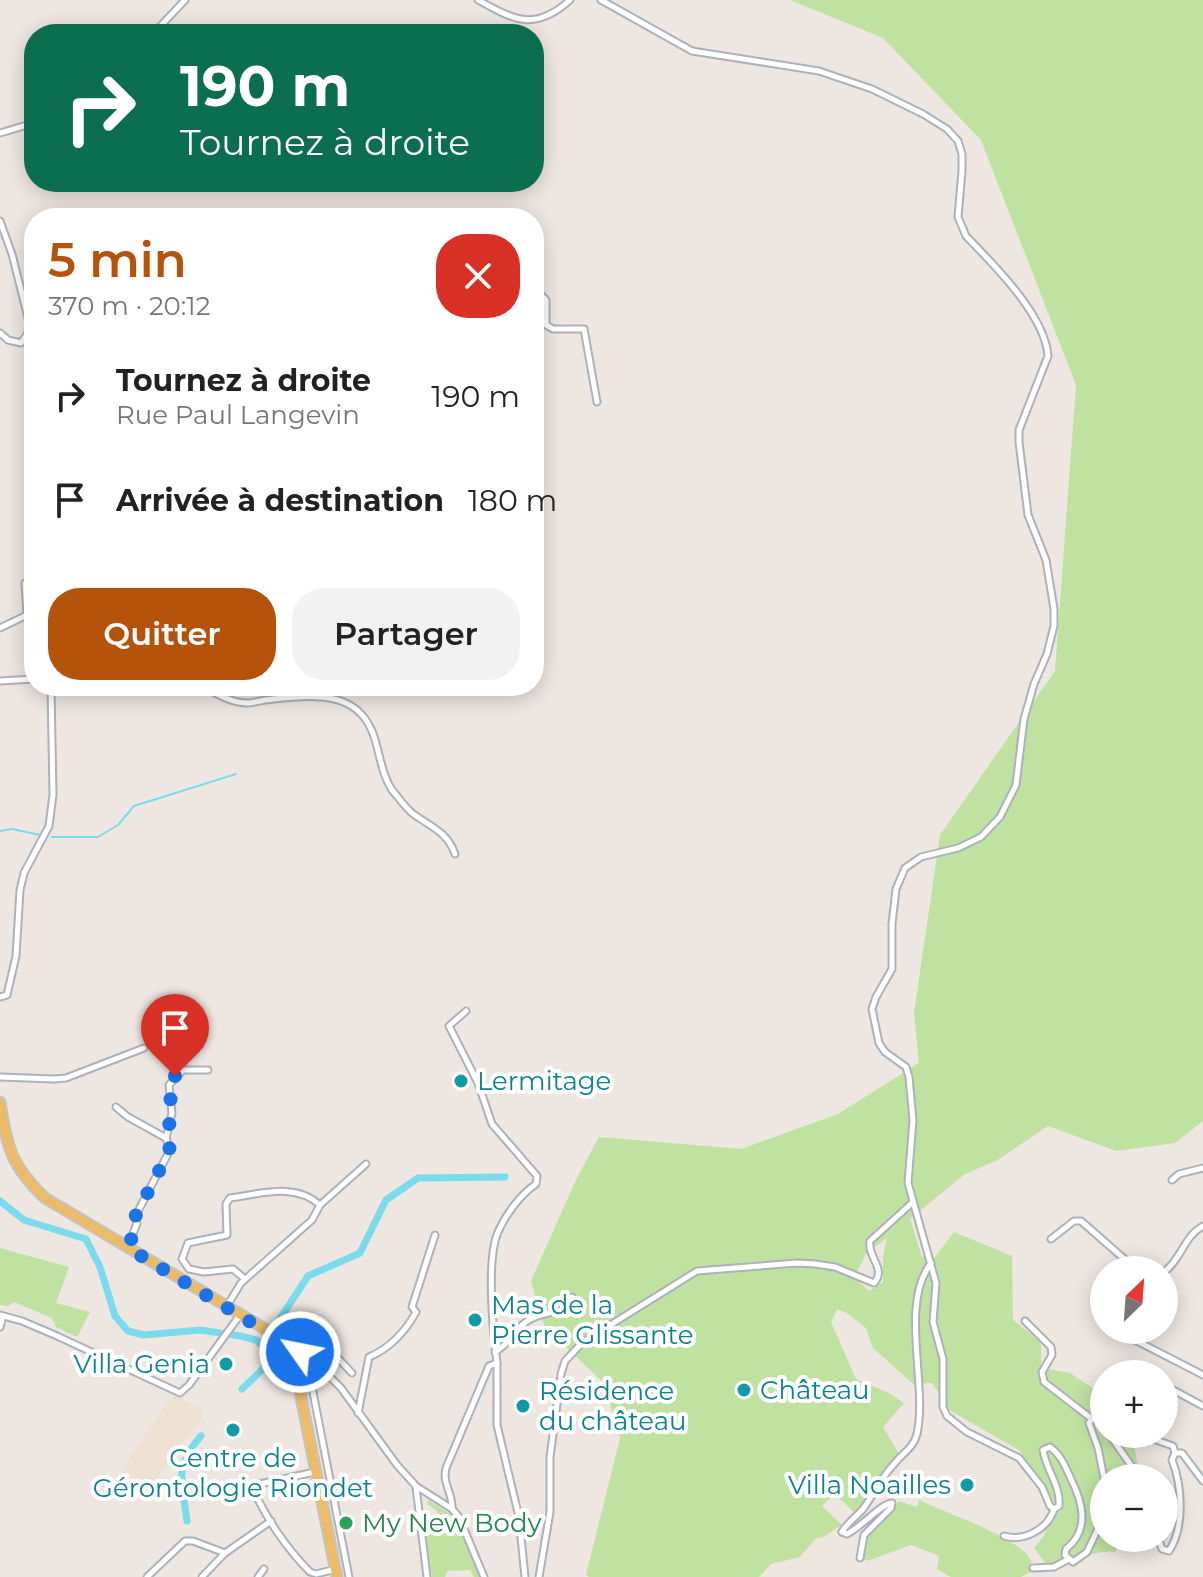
<!DOCTYPE html>
<html lang="fr">
<head>
<meta charset="utf-8">
<style>
  body { margin:0; font-family:Montserrat,sans-serif; background:#f2f2f2; color:#222; height:100vh; display:flex; flex-direction:column; font-size:30px; white-space:nowrap }
  * { box-sizing:border-box; margin:0 }
  p { font-size:26px; color:#767676 }
  .icon { flex:none; width:44px; height:44px; fill:none; stroke:currentColor; stroke-width:2; stroke-linecap:round; stroke-linejoin:round }
  .map { position:relative; flex:1; overflow:hidden }
  .panel { position:absolute; left:24px; top:208px; width:520px; height:488px; display:flex; flex-direction:column; background:#fff; border-radius:32px; box-shadow:0 4px 20px #0003 }
  .panel>* { flex:none }
  .hud { position:absolute; left:24px; top:24px; width:520px; height:168px; border-radius:32px; box-shadow:0 4px 20px #0003; background:#0b6e4f; color:#fff; overflow:hidden }
  .needle { width:52px; rotate:25deg }
  .controls { position:absolute; left:1090px; top:1256px; display:grid; gap:16px }
  .controls a { display:grid; place-items:center; width:88px; height:88px; border-radius:50%; background:#fff; box-shadow:0 4px 20px #0003; font-size:40px }
  .pin { position:absolute; display:grid; place-items:center; width:68px; height:68px; color:#fff; margin:-82px -34px; border-radius:50% 50% 50% 0; rotate:-45deg; box-shadow:0 0 8px #0007 }
  .pin .icon { rotate:45deg }
  .me { position:absolute; width:88px; margin:-44px; rotate:303deg; stroke-linejoin:round; filter:drop-shadow(0 0 6px #0008) }
  .turn { display:flex; align-items:center; gap:28px; height:168px; padding:0 24px; font-size:36px }
  .turn .icon { width:104px; height:104px; stroke-width:2.5 }
  .turn b { display:block; font-size:56px; line-height:68px }
  .round { display:grid; place-items:center; flex:none; width:84px; height:84px; border-radius:32px; background:#f2f2f2 }
  .head { display:flex; align-items:center; justify-content:space-between; height:136px; padding:0 24px }
  h1 { font-size:48px; font-weight:600; line-height:60px; color:#b45309 }
  .primary-button { display:flex; gap:16px; margin-top:auto; padding:16px 24px }
  .primary-button a { flex:1; height:92px; border-radius:32px; background:#b45309; color:#fff; font-size:32px; font-weight:600; line-height:92px; text-align:center }
  .primary-button a+a { background:#f2f2f2; color:#222 }
  ul { padding:0; list-style:none }
  li { display:flex; align-items:center; gap:24px; height:104px; padding:0 24px }
  li div { flex:1 }
  li b { display:block; font-size:30px }
  li em { font-style:normal }
  .map>svg:first-child { display:block }
  .education { fill:#eee1d1 }
  .green { fill:#bfe2a0; fill-rule:evenodd }
  .lines { fill:none; stroke-linecap:round; stroke-linejoin:round }
  .stream { stroke:#79dbeb; stroke-width:2 }
  .canal { stroke:#79dbeb; stroke-width:7 }
  .street-casing { stroke:#adb1b9; stroke-width:9 }
  .primary-casing { stroke:#c4c4c4; stroke-width:13 }
  .street { stroke:#fff; stroke-width:5 }
  .primary { stroke:#ecbb68; stroke-width:9 }
  .route { stroke:#1a73e8; stroke-width:14; stroke-dasharray:0 25.2 }
  .culture-dot { fill:#0f9aa8; stroke:#fff; stroke-width:3 }
  .leisure-dot { fill:#2e9e5b; stroke:#fff; stroke-width:3 }
  .labels { text-anchor:middle; stroke-width:8; stroke-linejoin:round; paint-order:stroke }
  .culture-label { font-size:26px; fill:#0d838f; stroke:#fff; text-anchor:start }
  .leisure-label { font-size:26px; fill:#27864d; stroke:#fff; text-anchor:start }
</style>
</head>
<body>
<div class="map">
<svg width="1203" height="1577" viewBox="0 0 1203 1577">
  <rect width="100%" height="100%" fill="#eee6e1"/>
  <polygon class="education" points="171,1397 179,1397 201,1409 202,1419 176,1450 161,1471 154,1492 122,1473 131,1456"/>
  <g class="green">
    <path d="M 790,0 L 1203,0 L 1203,1121 L 1175,1143 L 1116,1151 L 1048,1126 L 996,1161 L 965,1174 L 910,1219 L 922,1257 L 935,1257 L 954,1232 L 1012,1256 L 1013,1320 L 1041,1342 L 1041,1368 L 1070,1373 L 1104,1396 L 1104,1434 L 1131,1434 L 1141,1478 L 1104,1478 L 1104,1538 L 1125,1538 L 1115,1552 C 1090,1550 1069,1563 1045,1563 L 1034,1548 L 1044,1536 L 1054,1502 L 1019,1450 L 951,1411 L 932,1383 L 913,1384 L 873,1348 L 866,1328 L 847,1313 L 837,1309 L 831,1322 L 856,1379 L 889,1393 L 904,1403 L 883,1427 L 899,1454 L 860,1506 L 854,1512 L 835,1494 L 822,1506 L 842,1525 L 823,1537 L 815,1539 L 800,1557 L 771,1564 L 759,1577 L 589,1577 L 586,1575 L 620,1438 L 603,1382 L 545,1328 L 531,1281 L 576,1180 L 599,1137 L 741,1149 L 838,1114 L 919,1063 L 914,1013 L 940,835 L 1055,671 L 1076,385 L 981,140 L 883,38 ZM 887,1238 L 883,1256 L 883,1282 L 869,1291 L 854,1277 L 866,1254 Z"/>
    <polygon points="0,1248 69,1267 56,1303 90,1312 77,1337 56,1327 52,1318 14,1302 8,1306 0,1305"/>
    <polygon points="428,1500 455,1517 480,1577 474,1577 470,1570 447,1571 445,1577 432,1577 421,1502 429,1527 433,1528 440,1521 437,1511 427,1504"/>
    <path d="M 919,1500 C 949,1514 998,1530 1022,1550 C 1029,1555 1033,1562 1033,1571 L 1021,1577 L 951,1577 L 937,1569 L 939,1556 L 911,1545 L 867,1561 L 861,1557 L 867,1545 L 866,1536 L 899,1501 L 917,1507 Z"/>
  </g>
  <g class="lines">
    <g class="stream">
      <polyline points="0,831 12,829 40,835"/>
      <polyline points="52,837 98,837 118,825 134,806 236,774"/>
    </g>
    <g class="canal">
      <polyline points="0,1201 24,1220 86,1239 100,1267 115,1316 128,1331 144,1335 200,1330 241,1336 256,1340 262,1345 266,1354 266,1366 242,1389"/>
      <polyline points="274,1328 308,1276 360,1253 386,1200 418,1178 505,1177"/>
      <path d="M 187,1521 C 182,1482 173,1468 201,1436"/>
    </g>
    <defs>
      <g id="street">
        <path d="M 478,0 C 514,20 535,32 570,0"/>
        <path d="M 601,0 L 692,51 L 819,71 L 872,89 L 923,114 L 947,129 L 958,141 L 962,154 L 962,171 L 958,217 L 966,236 C 994,265 1045,315 1048,356 L 1019,430 L 1019,442 L 1028,515 L 1046,560 L 1054,609 L 1054,626 L 1047,654 L 1034,684 L 1024,719 L 1016,785 L 1000,817 L 981,837 L 958,848 L 921,857 L 905,868 L 896,889 L 892,924 L 892,969 L 876,997 L 872,1009 L 879,1043 L 885,1052 L 906,1067 L 909,1077 L 913,1120 L 908,1183 L 936,1283 L 933,1322 L 943,1359 L 943,1407 L 947,1416 L 967,1432 L 1019,1458 L 1042,1487 L 1050,1506 L 1054,1509"/>
        <polyline points="153,34 185,0"/>
        <polyline points="0,133 34,123"/>
        <polyline points="0,221 12,254 29,322 28,333 21,343 8,340 0,333"/>
        <polyline points="534,295 537,291 546,300 546,325 553,329 584,329 597,402"/>
        <polyline points="534,439 534,448"/>
        <polyline points="0,628 27,615 25,583"/>
        <polyline points="0,681 34,679"/>
        <path d="M 202,686 C 215,693 231,703 247,703 C 253,703 259,701 265,700 C 293,697 337,690 359,712 C 381,732 376,766 392,790 C 398,797 405,807 412,813 C 429,826 447,831 455,854"/>
        <polyline points="318,697 324,686"/>
        <polyline points="0,997 7,995 16,956 20,890 24,873 49,826 53,795 51,686"/>
        <polyline points="0,1077 54,1079 66,1078 144,1048"/>
        <polyline points="116,1107 128,1117 166,1138"/>
        <polyline points="1172,1180 1179,1174 1203,1168"/>
        <polyline points="1051,1239 1074,1221 1081,1221 1137,1270"/>
        <polyline points="128,1247 137,1223 135,1217 170,1150 166,1138 172,1113 169,1085 183,1070 208,1070"/>
        <path d="M 1164,1272 C 1181,1260 1184,1236 1203,1226"/>
        <path d="M 245,1279 L 233,1269 L 204,1272 L 189,1269 L 182,1259 L 188,1243 L 227,1235 L 226,1204 L 230,1198 C 261,1194 295,1182 320,1205"/>
        <polyline points="227,1306 241,1283 312,1220 320,1205 366,1164"/>
        <polyline points="0,1315 22,1321 57,1336 180,1393 189,1385 240,1315"/>
        <polyline points="1025,1321 1051,1347 1052,1355 1042,1372 1044,1382 1092,1419"/>
        <polyline points="0,1327 3,1316"/>
        <polyline points="1133,1339 1203,1375"/>
        <polyline points="300,1351 316,1325"/>
        <path d="M 495,1352 C 520,1337 513,1320 549,1313 L 554,1306 L 572,1297"/>
        <polyline points="304,1356 320,1367 341,1388 397,1465 416,1486 452,1509 459,1517 484,1577"/>
        <polyline points="497,1363 497,1425 519,1517 525,1577"/>
        <polyline points="314,1364 310,1377 349,1577"/>
        <polyline points="320,1367 333,1353 352,1373"/>
        <polyline points="1164,1385 1203,1406"/>
        <path d="M 358,1413 L 369,1357 C 389,1349 406,1331 416,1312 L 412,1307 L 435,1235"/>
        <polyline points="1104,1427 1098,1419 1092,1419 1089,1423 1098,1448 1104,1478"/>
        <polyline points="1109,1434 1140,1478"/>
        <polyline points="1151,1434 1156,1440 1173,1446 1175,1453"/>
        <path d="M 315,1472 L 255,1485 L 253,1489 C 266,1518 287,1549 310,1572 L 316,1574 L 336,1569"/>
        <polyline points="416,1487 427,1577"/>
        <path d="M 452,1509 C 453,1493 442,1484 446,1468 L 489,1366 L 497,1363 C 493,1331 486,1260 498,1232 C 506,1214 520,1195 536,1184 L 537,1176 L 492,1124 L 478,1083 L 449,1026 L 466,1011"/>
        <path d="M 842,1532 C 847,1523 856,1517 863,1509 C 874,1494 882,1476 895,1463 C 903,1453 914,1447 917,1434 C 928,1384 899,1305 931,1263"/>
        <path d="M 842,1532 L 847,1534 C 863,1526 880,1504 892,1503 L 891,1508 L 864,1535 L 860,1558"/>
        <path d="M 1004,1536 C 1024,1542 1048,1529 1054,1509 L 1059,1506 C 1061,1486 1046,1470 1043,1450 L 1050,1447 C 1061,1455 1065,1466 1071,1479 C 1083,1503 1090,1530 1066,1549 L 1065,1555 L 1073,1562 L 1087,1552 L 1104,1516"/>
        <path d="M 1158,1538 L 1162,1549 L 1169,1551 C 1185,1527 1182,1485 1172,1460 L 1175,1453 L 1182,1453 L 1203,1481"/>
        <polyline points="1033,1568 1054,1567 1067,1560"/>
        <polyline points="147,1577 185,1541 193,1541 225,1553"/>
        <polyline points="202,1577 225,1553 271,1521"/>
        <polyline points="258,1577 264,1569"/>
        <path d="M 539,1577 L 550,1512 L 550,1457 L 561,1374 L 565,1361 L 583,1342 L 697,1271 L 797,1263 L 815,1264 L 835,1267 L 874,1283 C 887,1269 867,1257 870,1241 L 912,1203"/>
      </g>
      <g id="primary">
        <path d="M 0,1102 C 7,1147 11,1166 45,1198 L 282,1339 L 303,1355 L 304,1363 L 298,1373 L 301,1397 L 337,1577"/>
        <polyline points="289,1357 295,1380"/>
      </g>
    </defs>
    <use href="#street" class="street-casing"/>
    <use href="#primary" class="primary-casing"/>
    <use href="#street" class="street"/>
    <use href="#primary" class="primary"/>
  </g>
  <g class="lines">
    <polyline class="route" points="175,1076 169,1085 172,1113 166,1138 170,1150 135,1217 137,1223 128,1248 300,1352"/>
  </g>
  <g class="culture-dot">
    <circle cx="461" cy="1081" r="8"/>
    <circle cx="475" cy="1320" r="8"/>
    <circle cx="226" cy="1364" r="8"/>
    <circle cx="744" cy="1390" r="8"/>
    <circle cx="523" cy="1406" r="8"/>
    <circle cx="233" cy="1430" r="8"/>
    <circle cx="967" cy="1485" r="8"/>
  </g>
  <circle class="leisure-dot" cx="346" cy="1523" r="8"/>
  <g class="labels">
    <g class="culture-label">
      <text x="477" y="1090">Lermitage</text>
      <text x="491" y="1314">Mas de la<tspan x="491" dy="30">Pierre Glissante</tspan></text>
      <text x="210" y="1373" text-anchor="end">Villa Genia</text>
      <text x="760" y="1399">Château</text>
      <text x="539" y="1400">Résidence<tspan x="539" dy="30">du château</tspan></text>
      <text x="233" y="1467" text-anchor="middle">Centre de<tspan x="233" dy="30">Gérontologie Riondet</tspan></text>
      <text x="951" y="1494" text-anchor="end">Villa Noailles</text>
    </g>
    <g class="leisure-label">
      <text x="362" y="1532">My New Body</text>
    </g>
  </g>
</svg>
<div class="controls">
<a><svg class="needle" viewBox="-14 -14 28 28"><path d="M0-13l5 13h-10z" fill="#e53935"/><path d="M0 13l5-13h-10z" fill="#767676"/></svg></a>
<a>+</a>
<a>−</a>
</div>
<div class="pin" style="left:175px;top:1076px;background:#d93025"><svg class="icon" aria-label="arrive" viewBox="0 0 24 24"><path d="M6 21V4h12l-3 4 3 4H6"/></svg></div>
<svg class="me" style="left:300px;top:1352px" viewBox="-20 -20 40 40"><circle r="17" fill="#1a73e8" stroke="#fff" stroke-width="3"/><path d="M0-11L8 9 0 5-8 9z" fill="#fff"/></svg>
<div class="hud">
<div class="turn"><svg class="icon" aria-label="right" viewBox="0 0 24 24"><path d="M7 20v-9h11M14 6l5 5-5 5"/></svg><div><b>190 m</b>Tournez à droite</div></div>
</div>
<section class="panel">
<div class="head"><div><h1>5 min</h1><p>370 m · 20:12</p></div><a class="round" style="background:#d93025;color:#fff"><svg class="icon" aria-label="close" viewBox="0 0 24 24"><path d="M6 6l12 12M18 6L6 18"/></svg></a></div>
<ul>
<li><svg class="icon" aria-label="right" viewBox="0 0 24 24"><path d="M7 20v-9h11M14 6l5 5-5 5"/></svg><div><b>Tournez à droite</b><p>Rue Paul Langevin</p></div><em>190 m</em></li>
<li><svg class="icon" aria-label="arrive" viewBox="0 0 24 24"><path d="M6 21V4h12l-3 4 3 4H6"/></svg><div><b>Arrivée à destination</b></div><em>180 m</em></li>
</ul>
<div class="primary-button"><a>Quitter</a><a>Partager</a></div>
</section>
</div>
</body>
</html>
